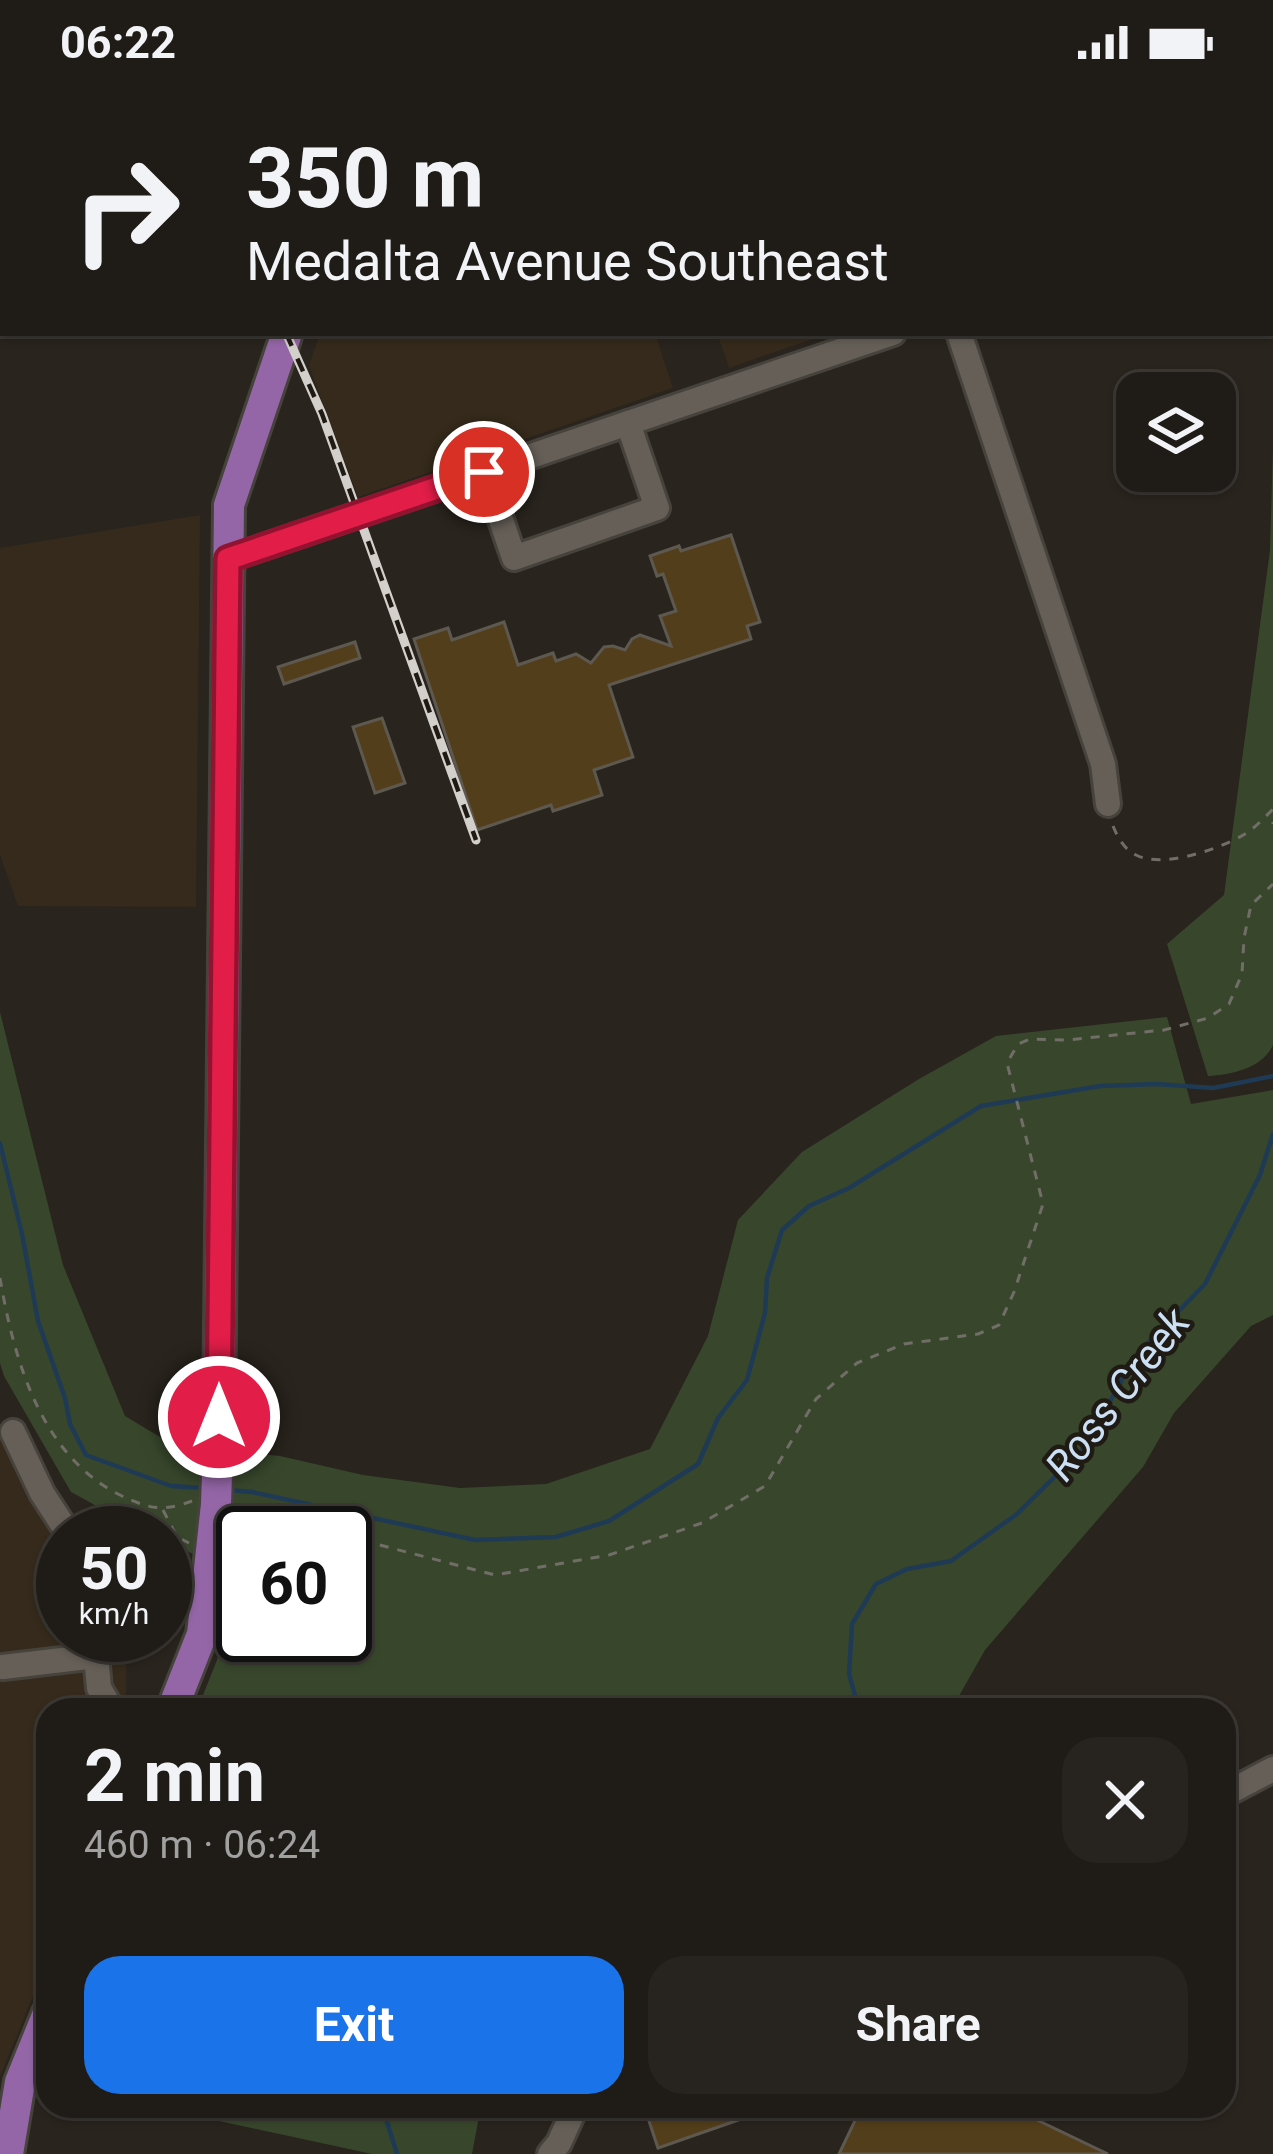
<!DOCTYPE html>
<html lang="en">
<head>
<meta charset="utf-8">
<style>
  body { margin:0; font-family:Roboto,sans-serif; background:#27241f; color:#f1f3f6; height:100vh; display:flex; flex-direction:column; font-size:45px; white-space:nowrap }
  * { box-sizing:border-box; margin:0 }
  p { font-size:39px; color:#a1a1a1 }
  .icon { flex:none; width:66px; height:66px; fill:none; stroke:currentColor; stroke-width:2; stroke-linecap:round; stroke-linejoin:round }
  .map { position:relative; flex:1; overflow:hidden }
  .panel { position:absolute; left:36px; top:1614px; width:1200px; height:420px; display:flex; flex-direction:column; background:#1f1b16; border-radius:36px; box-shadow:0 3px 9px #0004,0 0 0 3px #3c3935 }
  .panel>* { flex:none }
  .guide { position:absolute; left:0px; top:0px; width:1275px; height:252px; box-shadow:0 3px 9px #0004,0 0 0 3px #3c3935; background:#1f1b16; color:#f1f3f6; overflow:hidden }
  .controls { position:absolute; left:1116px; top:288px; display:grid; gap:24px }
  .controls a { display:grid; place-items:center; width:120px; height:120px; border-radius:24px; background:#1f1b16; box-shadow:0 3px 9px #0004,0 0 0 3px #3c3935; font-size:60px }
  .speed { position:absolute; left:36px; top:1422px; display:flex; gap:24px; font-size:60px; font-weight:700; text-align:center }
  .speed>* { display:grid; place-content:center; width:156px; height:156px; border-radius:50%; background:#1f1b16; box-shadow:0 3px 9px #0004,0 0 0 3px #3c3935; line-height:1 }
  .speed small { font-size:30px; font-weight:400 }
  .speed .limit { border:6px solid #111; border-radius:18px; background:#fff; color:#111 }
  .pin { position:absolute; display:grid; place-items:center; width:102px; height:102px; color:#fff; margin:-51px; border:6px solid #fff; border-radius:50%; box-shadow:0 3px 12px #0007 }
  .me { position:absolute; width:132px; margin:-66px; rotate:0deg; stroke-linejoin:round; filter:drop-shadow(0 0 9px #0008) }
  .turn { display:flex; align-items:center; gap:42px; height:252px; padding:0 48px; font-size:54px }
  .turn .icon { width:156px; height:156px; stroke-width:2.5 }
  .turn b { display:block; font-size:84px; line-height:102px }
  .round { display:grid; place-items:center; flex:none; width:126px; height:126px; border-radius:36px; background:#27241f }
  .headline { display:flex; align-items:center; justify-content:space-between; height:204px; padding:0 48px }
  h1 { font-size:72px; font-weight:700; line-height:90px }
  .button { display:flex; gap:24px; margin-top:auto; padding:24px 48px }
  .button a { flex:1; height:138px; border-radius:36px; background:#1a73e8; color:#fff; font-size:48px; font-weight:700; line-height:138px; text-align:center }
  .button a+a { background:#27241f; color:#f1f3f6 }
  .status { display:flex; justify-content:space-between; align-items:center; height:84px; padding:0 60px; background:#1f1b16; direction:ltr }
  .status svg { height:33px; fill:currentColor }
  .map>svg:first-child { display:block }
  .commercial { fill:#352a1b }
  .green { fill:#38472c; fill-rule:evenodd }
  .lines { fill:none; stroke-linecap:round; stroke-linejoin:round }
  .stream { stroke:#1f3a55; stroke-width:4.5 }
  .building { fill:#533e1b; stroke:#5d5850; stroke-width:3 }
  .minor-casing { stroke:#46423c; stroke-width:30 }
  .major-casing { stroke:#46423c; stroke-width:36 }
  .path { stroke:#716d67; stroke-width:3; stroke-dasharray:9 9; stroke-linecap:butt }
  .minor { stroke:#655f57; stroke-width:24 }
  .major { stroke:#9466a7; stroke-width:30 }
  .rail-casing { stroke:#d3cfca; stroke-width:9 }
  .rail { stroke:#1f1b14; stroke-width:4.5; stroke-dasharray:14; stroke-linecap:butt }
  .major-bridge-casing { stroke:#46423c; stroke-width:36; stroke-linecap:butt }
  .major-bridge { stroke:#9466a7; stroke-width:30 }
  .route-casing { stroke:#92132f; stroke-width:30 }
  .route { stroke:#e11d48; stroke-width:21 }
  .labels { text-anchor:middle; stroke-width:9; stroke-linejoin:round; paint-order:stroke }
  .water-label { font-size:42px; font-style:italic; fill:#cce0f5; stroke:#1f1b14 }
</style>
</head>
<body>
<div class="status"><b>06:22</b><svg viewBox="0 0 49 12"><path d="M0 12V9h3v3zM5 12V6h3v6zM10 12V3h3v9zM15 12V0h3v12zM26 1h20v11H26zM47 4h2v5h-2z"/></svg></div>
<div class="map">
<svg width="1273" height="2070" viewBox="0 0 1273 2070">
  <rect width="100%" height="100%" fill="#29241d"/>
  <g class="commercial">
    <polygon points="320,249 655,249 673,304 358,413 309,282"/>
    <polygon points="717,249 830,249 729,284"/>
    <polygon points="200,431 196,823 18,822 0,771 0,464"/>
    <polygon points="12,1348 57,1424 108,1449 63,1449 63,1551 126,1551 126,1626 48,1626 48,1876 0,1993 0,1349"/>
  </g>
  <g class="green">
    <path d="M 1273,364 L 1273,961 C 1263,984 1232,991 1208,992 L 1167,860 L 1224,811 L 1270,466 Z"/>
    <path d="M 0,928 L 63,1181 L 125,1332 L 175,1362 L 280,1372 L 363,1391 L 460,1404 L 546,1400 L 650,1365 L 708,1252 L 738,1136 L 802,1068 L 919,995 L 996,952 L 1167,933 L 1191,1020 L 1273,1006 L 1273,1231 L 1251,1242 L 1174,1329 L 1143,1383 L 985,1566 L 951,1626 L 197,1626 L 217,1576 L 231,1484 L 165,1459 L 165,1449 L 146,1449 L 71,1408 L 4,1292 L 0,1279 ZM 243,1449 L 345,1449 L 345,1551 L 243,1551 Z"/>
    <polygon points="149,2022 481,2022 472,2070 372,2070"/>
  </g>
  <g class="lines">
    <g class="stream">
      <polyline points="0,1059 22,1150 38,1237 65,1314 70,1340 86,1371 171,1402 205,1404"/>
      <polyline points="229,1406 252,1408 475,1456 556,1453 609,1437 698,1380 718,1334 747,1296 765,1229 767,1194 782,1146 809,1122 849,1104 981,1022 1100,1002 1157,1000 1213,1004 1273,992"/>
      <polyline points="859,1626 849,1590 852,1540 876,1500 907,1485 951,1477 1017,1430 1085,1363 1135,1272 1205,1200 1260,1091 1273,1050"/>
      <polyline points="382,2022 397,2070"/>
    </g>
  </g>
  <g class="building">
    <polygon points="731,451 760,538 747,542 751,555 609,601 633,673 594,686 602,711 553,727 551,721 477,746 414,555 448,544 452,556 504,538 518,581 553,569 556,577 576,570 591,579 604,563 613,562 625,566 632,555 640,551 671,562 660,532 676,527 663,490 657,492 650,472 679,462 681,467"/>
    <polygon points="355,558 360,574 284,600 278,583"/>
    <polygon points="382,634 405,699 375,709 353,643"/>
    <polygon points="644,2022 740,2022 744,2034 658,2064"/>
    <polygon points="862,2022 1008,2022 1108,2070 839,2070"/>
  </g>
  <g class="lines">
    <defs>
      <g id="minor">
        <polyline points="874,0 875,3"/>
        <polyline points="526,3 527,0"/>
        <polyline points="611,3 620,0"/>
        <polyline points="959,249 1103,680 1108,720"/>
        <polyline points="485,389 514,474 657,424 628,339"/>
        <polyline points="228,475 893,249"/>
        <polyline points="13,1348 42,1409 68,1449"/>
        <polyline points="94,1551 99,1604 112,1626"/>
        <polyline points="3,1583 96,1572"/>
        <polyline points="1224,1711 1273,1685"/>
        <polyline points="550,2070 559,2059 576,2022"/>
      </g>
      <g id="major">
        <polyline points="370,3 371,0"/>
        <polyline points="219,1333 229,421 287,249"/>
        <polyline points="172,1626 202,1550 216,1420"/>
        <polyline points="8,2070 20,1998 48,1929"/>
      </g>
    </defs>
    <use href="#minor" class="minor-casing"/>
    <use href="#major" class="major-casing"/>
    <g class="path">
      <polyline points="1273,738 1273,740"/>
      <path d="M 1113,742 C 1118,754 1124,765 1136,771 C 1162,785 1220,765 1245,750 C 1255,744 1264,734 1273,725"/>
      <path d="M 0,1194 C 14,1276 41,1373 122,1412 C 150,1425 163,1428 192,1417"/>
      <polyline points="241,1422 273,1443 334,1449"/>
      <polyline points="163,1426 177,1453 189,1459"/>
      <polyline points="345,1452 495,1491 609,1471 702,1439 765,1402 816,1315 857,1279 904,1260 978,1250 999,1241 1014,1208 1043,1120 1007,979 1018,960 1030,955 1067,956 1164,946 1208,934 1229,920 1242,890 1244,854 1251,821 1273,800"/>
    </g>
    <use href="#minor" class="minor"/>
    <use href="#major" class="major"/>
    <defs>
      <g id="rail">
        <polyline points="210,0 211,3"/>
        <polyline points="286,249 322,330 476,756"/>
      </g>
    </defs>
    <use href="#rail" class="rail-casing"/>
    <use href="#rail" class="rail"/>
    <defs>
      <polyline id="major-bridge" points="216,1420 219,1333"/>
    </defs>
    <use href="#major-bridge" class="major-bridge-casing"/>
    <use href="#major-bridge" class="major-bridge"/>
  </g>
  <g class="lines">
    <defs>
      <polyline id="route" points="219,1333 228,475 484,388"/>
    </defs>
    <use href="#route" class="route-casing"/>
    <use href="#route" class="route"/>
  </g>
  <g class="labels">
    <g class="water-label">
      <text transform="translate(1117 1310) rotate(-52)" y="15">Ross Creek</text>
    </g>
  </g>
</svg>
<div class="controls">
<a><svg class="icon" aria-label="layers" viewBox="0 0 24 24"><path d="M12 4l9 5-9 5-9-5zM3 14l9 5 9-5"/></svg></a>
</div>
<div class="speed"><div>50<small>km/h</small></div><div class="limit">60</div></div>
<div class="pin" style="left:484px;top:388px;background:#d93025"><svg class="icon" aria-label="arrive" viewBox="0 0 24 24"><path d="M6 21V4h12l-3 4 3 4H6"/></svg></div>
<svg class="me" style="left:219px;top:1333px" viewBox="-20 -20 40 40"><circle r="17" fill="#e11d48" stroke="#fff" stroke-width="3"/><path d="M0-11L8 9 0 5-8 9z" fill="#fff"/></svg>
<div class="guide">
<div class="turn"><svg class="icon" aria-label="right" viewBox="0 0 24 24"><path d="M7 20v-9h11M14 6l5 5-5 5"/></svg><div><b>350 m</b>Medalta Avenue Southeast</div></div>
</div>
<section class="panel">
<div class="headline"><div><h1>2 min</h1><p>460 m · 06:24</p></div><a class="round"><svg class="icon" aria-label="close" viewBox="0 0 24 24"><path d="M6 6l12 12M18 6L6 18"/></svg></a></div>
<div class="button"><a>Exit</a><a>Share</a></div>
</section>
</div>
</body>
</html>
